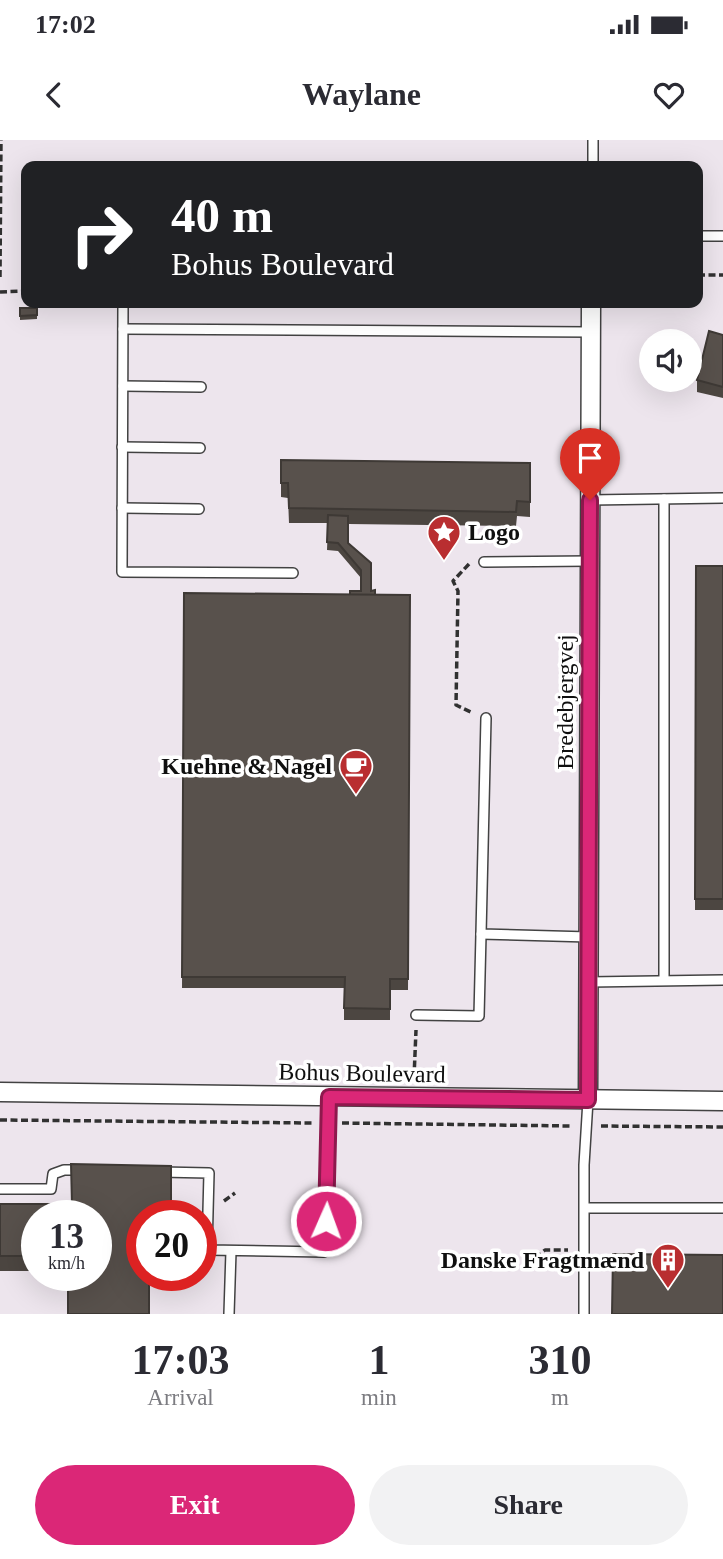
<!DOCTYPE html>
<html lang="en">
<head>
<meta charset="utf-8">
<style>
  body { margin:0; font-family:"Times New Roman",serif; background:#f2f2f3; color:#2b2b33; height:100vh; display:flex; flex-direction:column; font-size:26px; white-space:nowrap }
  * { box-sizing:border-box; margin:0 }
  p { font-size:23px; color:#7c7c81 }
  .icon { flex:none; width:38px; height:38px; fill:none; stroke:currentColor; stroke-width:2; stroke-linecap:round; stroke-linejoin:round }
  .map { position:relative; height:1174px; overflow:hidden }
  .drawer { display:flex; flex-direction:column; background:#fff; flex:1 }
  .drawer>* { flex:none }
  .banner { position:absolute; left:21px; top:21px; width:682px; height:147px; border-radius:14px; box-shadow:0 7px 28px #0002; background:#202124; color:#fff; overflow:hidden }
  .fabs { position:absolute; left:639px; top:189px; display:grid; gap:14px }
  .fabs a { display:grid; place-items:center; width:63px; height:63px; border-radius:50%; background:#fff; box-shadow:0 7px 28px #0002; font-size:35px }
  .speed { position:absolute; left:21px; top:1060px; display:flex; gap:14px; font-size:35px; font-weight:700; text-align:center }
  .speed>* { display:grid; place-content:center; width:91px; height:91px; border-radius:50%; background:#fff; box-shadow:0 7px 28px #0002; line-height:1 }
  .speed small { font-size:18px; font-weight:400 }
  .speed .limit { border:10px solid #d22; background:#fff; color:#111 }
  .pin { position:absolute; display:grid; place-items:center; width:60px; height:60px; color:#fff; margin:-72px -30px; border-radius:50% 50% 50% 0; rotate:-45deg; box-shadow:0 0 7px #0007 }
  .pin .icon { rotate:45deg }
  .me { position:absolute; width:77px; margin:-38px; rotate:2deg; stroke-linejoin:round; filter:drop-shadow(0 0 5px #0008) }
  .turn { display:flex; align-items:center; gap:24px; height:147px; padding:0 35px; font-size:32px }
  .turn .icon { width:91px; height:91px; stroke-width:2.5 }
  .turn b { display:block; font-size:49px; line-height:60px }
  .eta { display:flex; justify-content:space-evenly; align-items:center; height:119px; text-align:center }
  .eta b { font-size:42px; font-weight:700; line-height:49px }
  .cta { display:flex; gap:14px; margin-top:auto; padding:14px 35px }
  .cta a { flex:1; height:80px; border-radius:42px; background:#db2777; color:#fff; font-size:28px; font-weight:700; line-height:80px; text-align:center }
  .cta a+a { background:#f2f2f3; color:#2b2b33 }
  .status { display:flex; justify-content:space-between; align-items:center; height:49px; padding:0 35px; background:#fff; direction:ltr }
  .status svg { height:19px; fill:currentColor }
  header { display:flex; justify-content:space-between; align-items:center; height:91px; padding:0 35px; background:#fff; font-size:32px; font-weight:700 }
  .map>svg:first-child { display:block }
  .industrial { fill:#ede5ed; fill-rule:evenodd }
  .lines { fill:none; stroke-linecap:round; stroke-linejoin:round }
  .service-casing { stroke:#424242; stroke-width:12 }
  .minor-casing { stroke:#424242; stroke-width:21 }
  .path { stroke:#313131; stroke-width:3.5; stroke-dasharray:7 3.5; stroke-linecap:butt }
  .service { stroke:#fff; stroke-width:9 }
  .minor { stroke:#fff; stroke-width:18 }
  .wall { fill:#4c4641 }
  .building { fill:#58514c; stroke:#3e3935; stroke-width:2 }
  .route-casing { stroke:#8e194d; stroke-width:18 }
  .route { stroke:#db2777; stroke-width:12 }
  .labels { text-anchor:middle; stroke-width:7; stroke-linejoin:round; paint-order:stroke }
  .poi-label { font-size:24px; font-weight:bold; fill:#0f0f0f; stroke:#fff; text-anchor:end }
  .street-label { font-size:24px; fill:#0f0f0f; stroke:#fff }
</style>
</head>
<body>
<div class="status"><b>17:02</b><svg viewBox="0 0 49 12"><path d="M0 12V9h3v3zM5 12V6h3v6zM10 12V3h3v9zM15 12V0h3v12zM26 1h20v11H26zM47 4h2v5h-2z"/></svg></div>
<header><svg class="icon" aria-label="back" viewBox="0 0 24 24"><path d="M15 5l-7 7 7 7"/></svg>Waylane<svg class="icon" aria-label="heart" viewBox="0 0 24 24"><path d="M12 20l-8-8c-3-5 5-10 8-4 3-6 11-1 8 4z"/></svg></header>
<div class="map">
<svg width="723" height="1174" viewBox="0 0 723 1174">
  <rect width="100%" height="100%" fill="#fefcf3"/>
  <path class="industrial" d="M 0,0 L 723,0 L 723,1174 L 0,1174 ZM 26,26 L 698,26 L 698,163 L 26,163 ZM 651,201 L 690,201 L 690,240 L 651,240 ZM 37,1076 L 96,1076 L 96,1136 L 37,1136 ZM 142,1076 L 201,1076 L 201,1136 L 142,1136 Z"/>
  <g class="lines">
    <defs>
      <g id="service">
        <polyline points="593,26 593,0"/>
        <polyline points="698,96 723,96"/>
        <polyline points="123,163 122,432 293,433"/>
        <polyline points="123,189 591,192"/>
        <polyline points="123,246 201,247"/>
        <polyline points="122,307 200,308"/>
        <polyline points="664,359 664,840"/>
        <polyline points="590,360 723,358"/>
        <polyline points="122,368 199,369"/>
        <polyline points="484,422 590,421"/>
        <polyline points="486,578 481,794 589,797"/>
        <polyline points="589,842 723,840"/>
        <polyline points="416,875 479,876 481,794"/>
        <polyline points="161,1032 209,1033 207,1110 324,1112 329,957"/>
        <polyline points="0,1049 51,1049 53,1034 64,1030 80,1030"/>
        <polyline points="585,1068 723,1068"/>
        <polyline points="229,1174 231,1111"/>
        <polyline points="584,1174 584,1025 588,960"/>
      </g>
      <g id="minor">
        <polyline points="0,952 723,961"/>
        <polyline points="588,960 591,163"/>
      </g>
    </defs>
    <use href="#service" class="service-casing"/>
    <use href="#minor" class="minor-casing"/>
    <g class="path">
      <polyline points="698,135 723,135"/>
      <polyline points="0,137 1,0"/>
      <polyline points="0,152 26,151"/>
      <polyline points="469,424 453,441 458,451 456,565 473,573"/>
      <polyline points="414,938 416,890"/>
      <polyline points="0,980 313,983"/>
      <polyline points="342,983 572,986"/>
      <polyline points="601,986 723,987"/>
      <polyline points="224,1061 235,1053"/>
      <polyline points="527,1112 535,1118 545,1110 568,1110"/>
    </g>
    <use href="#service" class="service"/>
    <use href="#minor" class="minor"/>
  </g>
  <g class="wall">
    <polygon points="20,168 37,168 37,179 20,180"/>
    <polygon points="723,195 723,258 697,252 697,240"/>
    <polygon points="281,320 530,323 530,377 517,376 516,386 348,384 348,403 371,451 375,455 410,455 408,850 390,850 390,880 344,880 344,848 182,848 184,453 350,455 361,451 361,438 338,411 327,410 328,383 289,383 288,358 281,357"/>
    <polygon points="696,426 723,426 723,770 695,770"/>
    <polygon points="171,1026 171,1076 142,1076 96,1136 37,1076 37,1131 0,1131 0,1064 72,1064"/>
  </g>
  <g class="building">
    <polygon points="20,168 37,168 37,175 20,176"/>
    <polygon points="709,191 723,195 723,247 697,240"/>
    <polygon points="281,320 530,323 530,362 517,361 516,372 289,368 288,343 281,343"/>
    <polygon points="328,375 348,376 348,403 371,423 371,451 375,450 375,455 350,455 350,451 361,451 361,430 338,403 327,402"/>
    <polygon points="696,426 723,426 723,759 695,759"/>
    <polygon points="184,453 410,455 408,839 390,839 390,869 344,868 345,837 182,837"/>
    <polygon points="71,1024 171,1026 171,1068 150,1067 150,1076 142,1076 142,1136 149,1136 149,1174 68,1174 68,1136 96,1136 96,1076 37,1076 37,1116 0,1116 0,1064 72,1064"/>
    <polygon points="613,1114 723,1115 723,1174 612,1174"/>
  </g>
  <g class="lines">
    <defs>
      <polyline id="route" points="326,1081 329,957 588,960 590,360"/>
    </defs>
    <use href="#route" class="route-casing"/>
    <use href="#route" class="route"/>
  </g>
  <defs>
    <symbol id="sight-pin" viewBox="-11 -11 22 30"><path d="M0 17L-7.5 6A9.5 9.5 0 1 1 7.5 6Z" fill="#b92e30" stroke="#fff"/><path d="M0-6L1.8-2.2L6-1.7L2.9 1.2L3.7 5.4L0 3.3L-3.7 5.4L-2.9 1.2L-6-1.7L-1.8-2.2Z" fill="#fff"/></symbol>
    <symbol id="cafe-pin" viewBox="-11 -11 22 30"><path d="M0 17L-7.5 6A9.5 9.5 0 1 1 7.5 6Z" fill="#b92e30" stroke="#fff"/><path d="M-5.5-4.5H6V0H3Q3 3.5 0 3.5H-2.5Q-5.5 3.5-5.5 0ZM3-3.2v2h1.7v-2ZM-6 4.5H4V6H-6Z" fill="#fff"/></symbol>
    <symbol id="building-pin" viewBox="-11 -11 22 30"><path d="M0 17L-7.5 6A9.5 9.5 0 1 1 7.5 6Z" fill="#b92e30" stroke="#fff"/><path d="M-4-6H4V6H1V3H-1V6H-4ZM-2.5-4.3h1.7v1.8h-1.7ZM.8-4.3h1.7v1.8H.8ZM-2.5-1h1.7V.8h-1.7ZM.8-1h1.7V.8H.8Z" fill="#fff"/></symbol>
  </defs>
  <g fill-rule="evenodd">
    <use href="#sight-pin" x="425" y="373" width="38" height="52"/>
    <use href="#cafe-pin" x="337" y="607" width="38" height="52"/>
    <use href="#building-pin" x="649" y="1101" width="38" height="52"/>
  </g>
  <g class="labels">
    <g class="poi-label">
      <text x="468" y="400" text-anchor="start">Logo</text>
      <text x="332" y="634">Kuehne &amp; Nagel</text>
      <text x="644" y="1128">Danske Fragtmænd</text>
    </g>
    <g class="street-label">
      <text transform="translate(565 562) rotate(-90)" y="8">Bredebjergvej</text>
      <text transform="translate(362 933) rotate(1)" y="8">Bohus Boulevard</text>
    </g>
  </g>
</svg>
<div class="fabs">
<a><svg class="icon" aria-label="sound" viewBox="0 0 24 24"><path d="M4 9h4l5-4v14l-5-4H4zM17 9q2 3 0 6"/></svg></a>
</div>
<div class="speed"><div>13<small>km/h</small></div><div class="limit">20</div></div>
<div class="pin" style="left:590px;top:360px;background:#d93025"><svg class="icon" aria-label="arrive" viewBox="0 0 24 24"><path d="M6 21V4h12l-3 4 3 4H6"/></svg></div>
<svg class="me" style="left:326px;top:1081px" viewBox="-20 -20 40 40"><circle r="17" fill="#db2777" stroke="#fff" stroke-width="3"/><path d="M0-11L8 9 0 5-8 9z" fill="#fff"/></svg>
<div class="banner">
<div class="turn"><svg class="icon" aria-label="right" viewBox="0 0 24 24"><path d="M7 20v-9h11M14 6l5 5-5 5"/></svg><div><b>40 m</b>Bohus Boulevard</div></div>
</div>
</div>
<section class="drawer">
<div class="eta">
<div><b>17:03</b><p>Arrival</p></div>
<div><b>1</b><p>min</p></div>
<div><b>310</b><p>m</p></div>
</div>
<div class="cta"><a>Exit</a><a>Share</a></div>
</section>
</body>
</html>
